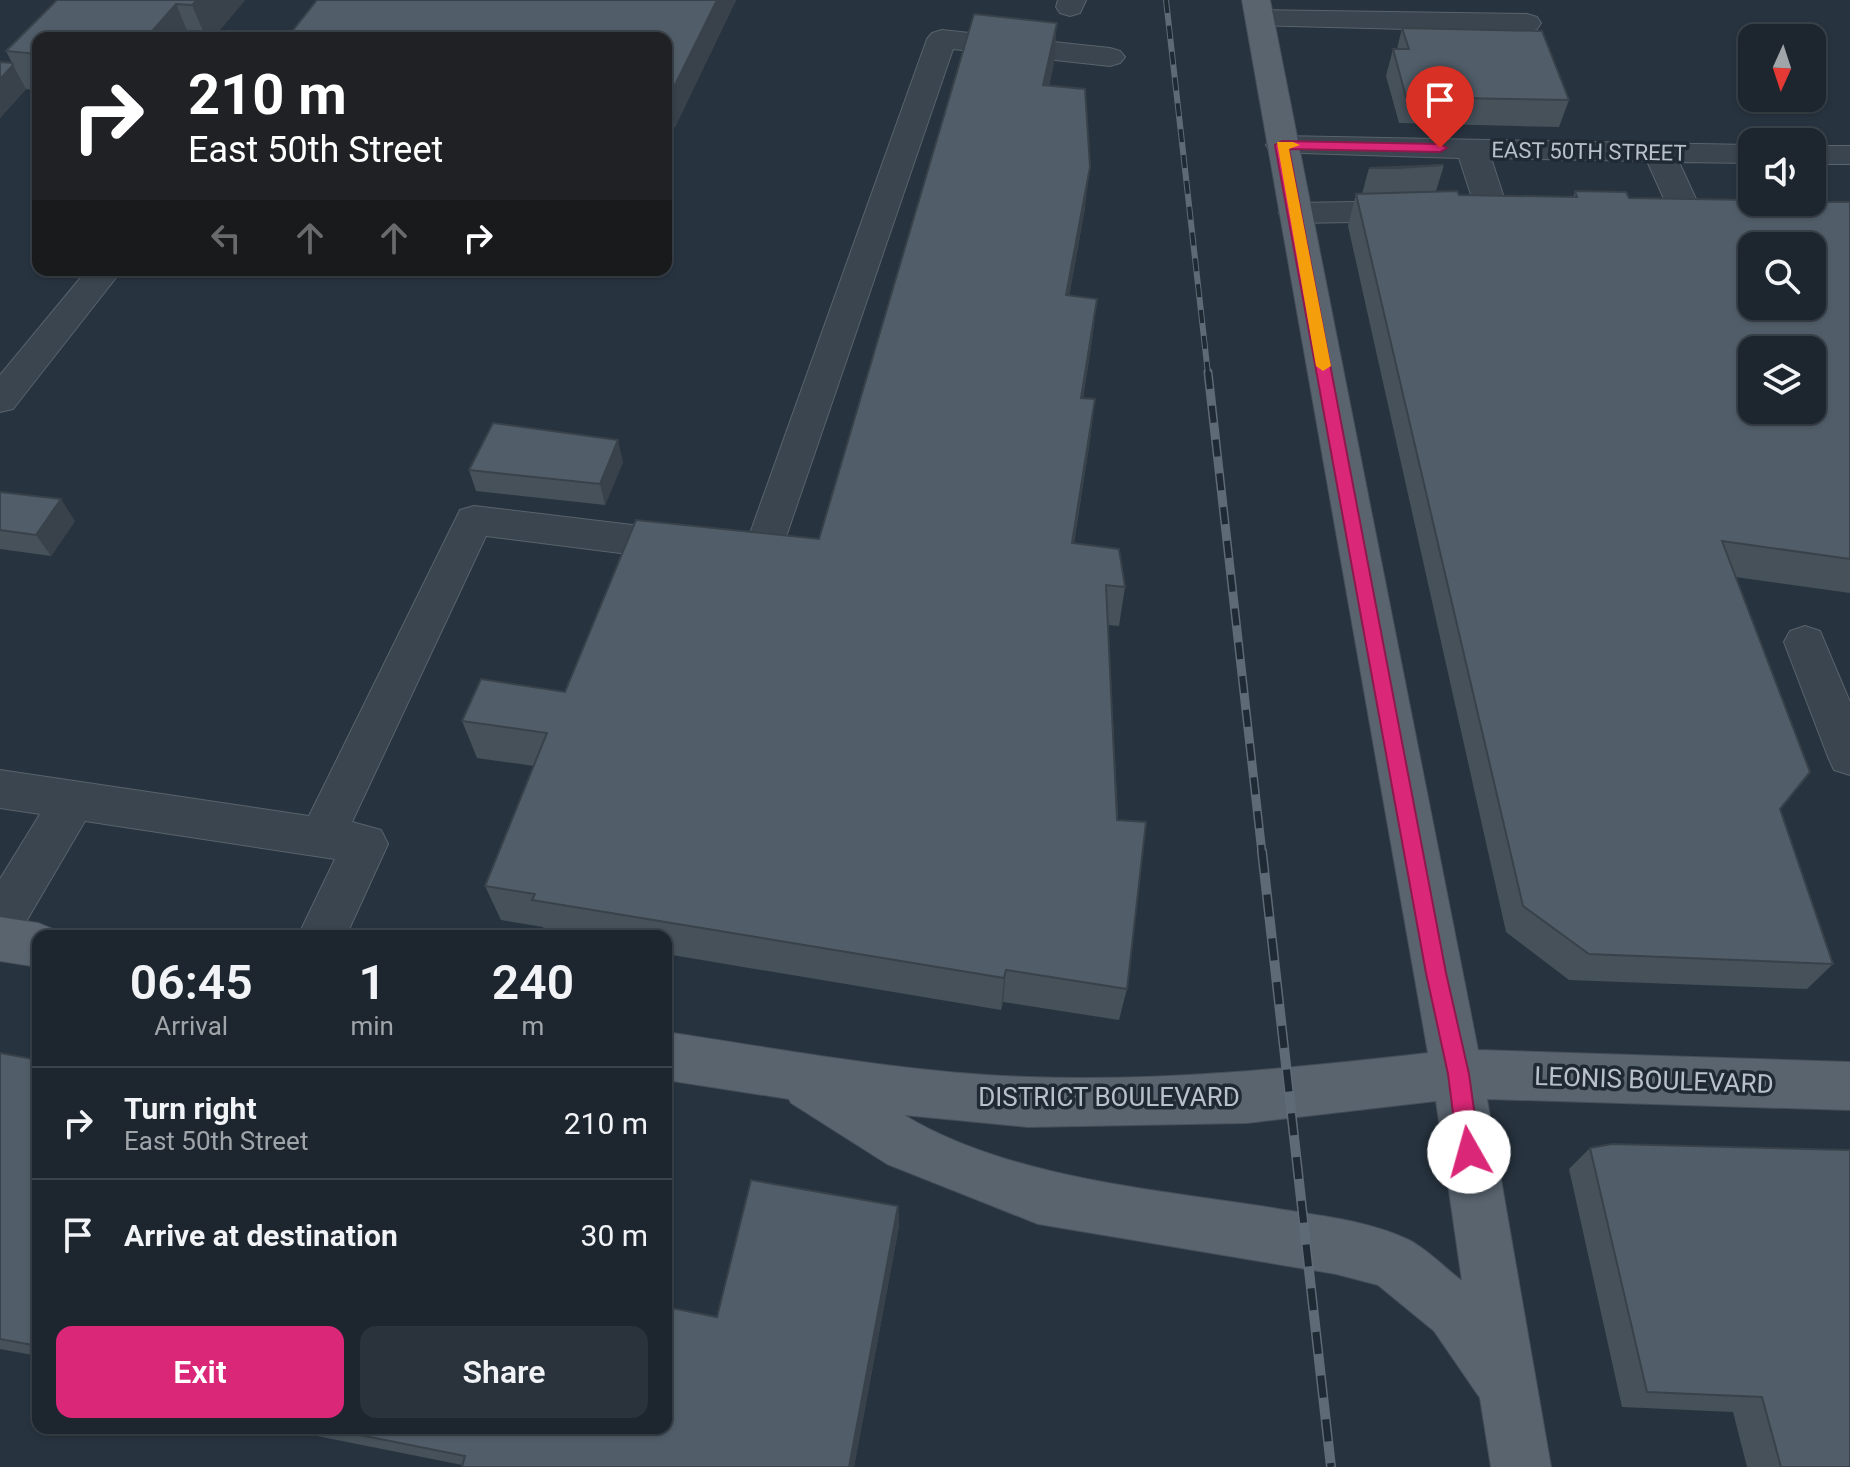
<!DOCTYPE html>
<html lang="en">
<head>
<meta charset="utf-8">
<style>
  body { margin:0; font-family:Roboto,sans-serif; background:#2a323b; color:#f1f3f6; height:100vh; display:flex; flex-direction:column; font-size:30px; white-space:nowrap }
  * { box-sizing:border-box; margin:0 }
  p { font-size:26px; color:#a0a5aa }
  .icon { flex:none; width:44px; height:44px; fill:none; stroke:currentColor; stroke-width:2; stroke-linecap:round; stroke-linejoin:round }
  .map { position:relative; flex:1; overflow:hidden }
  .details { position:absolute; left:32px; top:930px; width:640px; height:504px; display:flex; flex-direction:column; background:#1d262f; border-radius:16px; box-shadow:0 2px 6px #0004,0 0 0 2px #3b434b }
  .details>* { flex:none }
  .guide { position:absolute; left:32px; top:32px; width:640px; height:244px; border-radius:16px; box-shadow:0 2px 6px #0004,0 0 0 2px #3b434b; background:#202124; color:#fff; overflow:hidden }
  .needle { width:52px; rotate:183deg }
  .tools { position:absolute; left:1738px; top:24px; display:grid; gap:16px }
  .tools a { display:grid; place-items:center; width:88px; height:88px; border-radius:16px; background:#1d262f; box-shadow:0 2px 6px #0004,0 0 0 2px #3b434b; font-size:40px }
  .pin { position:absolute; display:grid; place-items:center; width:68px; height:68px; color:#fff; margin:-82px -34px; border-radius:50% 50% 50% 0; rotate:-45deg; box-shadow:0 0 8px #0007 }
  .pin .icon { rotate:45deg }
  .me { position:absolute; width:88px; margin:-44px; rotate:353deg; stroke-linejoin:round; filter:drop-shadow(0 0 6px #0008) }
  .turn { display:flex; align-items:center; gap:28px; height:168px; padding:0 24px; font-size:36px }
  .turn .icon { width:104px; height:104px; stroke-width:2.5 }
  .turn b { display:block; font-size:56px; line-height:68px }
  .lanes { display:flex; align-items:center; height:76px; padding:0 24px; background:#0003; justify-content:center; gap:40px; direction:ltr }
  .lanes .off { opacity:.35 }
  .eta { display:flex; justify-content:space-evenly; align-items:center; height:136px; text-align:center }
  .eta b { font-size:48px; font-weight:600; line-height:56px }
  .cta { display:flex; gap:16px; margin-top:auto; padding:16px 24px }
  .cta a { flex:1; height:92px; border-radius:16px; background:#db2777; color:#fff; font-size:32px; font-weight:600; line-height:92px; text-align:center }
  .cta a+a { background:#2a323b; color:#f1f3f6 }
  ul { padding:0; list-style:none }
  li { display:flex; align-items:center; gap:24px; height:112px; padding:0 24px; border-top:2px solid #3b434b }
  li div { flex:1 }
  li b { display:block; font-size:30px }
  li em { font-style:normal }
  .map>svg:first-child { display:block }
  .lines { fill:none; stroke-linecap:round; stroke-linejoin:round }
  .minor-casing { stroke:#59636c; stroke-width:2 }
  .major-casing { stroke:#454e58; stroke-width:2 }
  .minor { fill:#3b454f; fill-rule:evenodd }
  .major { fill:#59646f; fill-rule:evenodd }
  .rail-far2-casing { stroke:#5e6a75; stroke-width:6 }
  .rail-far1-casing { stroke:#5e6a75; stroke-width:9 }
  .rail-casing { stroke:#5e6a75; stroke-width:10 }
  .rail-far2 { stroke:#202a34; stroke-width:4; stroke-dasharray:13; stroke-linecap:butt }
  .rail-far1 { stroke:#202a34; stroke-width:6; stroke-dasharray:17; stroke-linecap:butt }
  .rail { stroke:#202a34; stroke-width:7; stroke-dasharray:22; stroke-linecap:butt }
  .wall { fill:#46515a }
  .shaded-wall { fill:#39424a }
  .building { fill:#515e69; stroke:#39424a; stroke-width:2; fill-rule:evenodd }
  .route { fill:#db2777; stroke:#8e194d; stroke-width:2 }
  .slow { fill:#f59e0b }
  .labels { text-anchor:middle; stroke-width:7; stroke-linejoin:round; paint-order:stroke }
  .far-street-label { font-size:22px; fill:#b8c0c9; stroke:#202a34 }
  .street-label { font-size:26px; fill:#b8c0c9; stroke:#202a34 }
</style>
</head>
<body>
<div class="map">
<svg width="1850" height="1467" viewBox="0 0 1850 1467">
  <rect width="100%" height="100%" fill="#27333f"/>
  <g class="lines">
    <defs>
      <g id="minor">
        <polygon points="1058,0 1086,0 1080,13 1070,16 1060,13 1056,7"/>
        <polygon points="1260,10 1527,14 1537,17 1541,23 1537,29 1527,32 1250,25 1246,19 1250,13"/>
        <polygon points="942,30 1110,48 1120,51 1125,57 1120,63 1110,66 953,49 776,566 762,571 486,536 352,822 381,830 388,844 346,936 298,936 335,859 85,821 17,937 0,943 0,879 40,814 0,808 0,770 309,816 460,510 474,506 748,539 927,39 932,33"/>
        <polygon points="1282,136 1752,145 1752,163 1679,162 1701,210 1697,217 1685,220 1673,217 1669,210 1647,161 1491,158 1507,207 1503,214 1491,217 1479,214 1475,207 1459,158 1271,152 1266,145 1271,138"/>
        <rect x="1812" y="146" width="38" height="18"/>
        <polygon points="1412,201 1424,204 1428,211 1424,218 1412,221 1295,223 1283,220 1279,213 1283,206 1295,203"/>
        <polygon points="87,270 122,270 13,409 0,412 0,375"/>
        <polygon points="1805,626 1820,631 1850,702 1850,775 1834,770 1828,757 1784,642 1790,631"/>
      </g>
      <g id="major">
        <path d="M 1242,0 L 1270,0 L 1478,1050 L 1850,1062 L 1850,1110 L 1487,1099 L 1551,1467 L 1491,1467 L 1480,1398 L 1434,1331 L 1378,1285 L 1336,1274 L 1038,1224 L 887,1164 L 791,1103 L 789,1099 L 666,1080 L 666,1032 C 786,1050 907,1073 1028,1077 C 1162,1082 1295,1068 1428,1053 ZM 1436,1101 L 1462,1281 C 1445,1268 1428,1250 1409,1240 C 1368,1220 1318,1216 1273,1208 C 1154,1189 1008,1178 904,1115 L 1028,1127 L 1247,1123 Z"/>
        <polygon points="0,917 38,923 55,930 58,936 38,936 38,967 0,961"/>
      </g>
    </defs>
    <use href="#minor" class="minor-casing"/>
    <use href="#major" class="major-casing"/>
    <use href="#minor" class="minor"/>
    <use href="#major" class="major"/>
    <defs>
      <polyline id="rail-far2" points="1166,0 1208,374"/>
      <polyline id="rail-far1" points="1208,372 1262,853"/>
      <polyline id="rail" points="1262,851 1331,1467"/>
    </defs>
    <use href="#rail-far2" class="rail-far2-casing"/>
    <use href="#rail-far1" class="rail-far1-casing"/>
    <use href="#rail" class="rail-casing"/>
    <use href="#rail-far2" class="rail-far2"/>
    <use href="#rail-far1" class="rail-far1"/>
    <use href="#rail" class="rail"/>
  </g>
  <g class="wall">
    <polygon points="57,0 245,0 213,38 38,38 38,91 26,89 0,118 0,62 12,63 6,51"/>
    <polygon points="317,0 736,0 675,127 666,126 666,38"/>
    <polygon points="1402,28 1569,100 1559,127 1399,123 1386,76 1393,49 1397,49"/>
    <polygon points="1054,63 1049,86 1085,208 1069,296 1097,299 1092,340 1083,398 1095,399 1090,440 1074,543 1125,587 1119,626 1108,625 1127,989 1119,1020 1003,1002 1001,1010 666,954 666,936 558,936 547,934 543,927 501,920 485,886 534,766 477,758 462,721 565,692 819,539"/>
    <polygon points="1444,165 1436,191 1459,195 1573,197 1575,191 1629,198 1850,202 1850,593 1735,577 1780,809 1833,964 1807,989 1569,980 1506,932 1348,226 1356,194 1362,194 1369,168"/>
    <polygon points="623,462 605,505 476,491 469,470"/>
    <polygon points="0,492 75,521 51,556 0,549"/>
    <polygon points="0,1053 38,1060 38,1356 0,1349"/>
    <polygon points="1590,1148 1850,1467 1747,1467 1733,1412 1622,1407 1569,1169"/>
    <polygon points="898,1206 899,1226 854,1467 462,1467 462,1465 277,1428 666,1428 717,1317"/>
  </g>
  <g class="shaded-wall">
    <polygon points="197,0 245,0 213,38 206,38 192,5"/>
    <polygon points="717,0 736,0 675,127 670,95"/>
    <polygon points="176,4 190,38 146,38"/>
    <polygon points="1057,23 1054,63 1040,126 1043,85"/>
    <polygon points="13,65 26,89 0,118 0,79"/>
    <polygon points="1090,167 1085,208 1062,336 1066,295"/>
    <polygon points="1097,299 1092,340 1076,438 1081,398"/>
    <polygon points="1095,399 1090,440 1067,582 1072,543"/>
    <polygon points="618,440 623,462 605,505 600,484"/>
    <polygon points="61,499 75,521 51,556 36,535"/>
    <polygon points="1006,970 1003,1002 1001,1010 1004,978"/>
    <polygon points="898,1206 899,1226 854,1467 849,1467"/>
  </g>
  <g class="building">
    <polygon points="57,0 197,0 192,5 176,4 146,38 38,38 38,54 6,51"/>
    <polygon points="317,0 717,0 670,95 666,95 666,38 287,38"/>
    <polygon points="974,14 1057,23 1043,85 1085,89 1090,167 1066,295 1097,299 1081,398 1095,399 1072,543 1119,549 1125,587 1106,585 1117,820 1146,822 1127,989 1006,970 1004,978 532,900 535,894 485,886 547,733 462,721 481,679 565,692 636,520 819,539"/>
    <polygon points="1402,28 1542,31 1569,100 1406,97 1393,49 1409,49"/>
    <polygon points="0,62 12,63 13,65 0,79"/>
    <polygon points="1444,165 1398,168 1369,168"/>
    <path d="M 1457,191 L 1459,195 L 1577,197 L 1575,191 L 1626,192 L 1629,198 L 1752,200 L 1752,202 L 1850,202 L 1850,559 L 1722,541 L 1810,772 L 1780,809 L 1833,964 L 1589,954 L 1523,906 L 1356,194 ZM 1752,246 L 1812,246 L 1812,306 L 1752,306 ZM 1752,350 L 1812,350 L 1812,410 L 1752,410 Z"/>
    <polygon points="493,423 618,440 600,484 469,470"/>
    <polygon points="0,492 61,499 36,535 0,530"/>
    <polygon points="0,1053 38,1060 38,1346 0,1339"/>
    <polygon points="1612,1144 1850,1150 1850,1467 1781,1467 1762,1397 1647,1392 1590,1148"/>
    <polygon points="751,1180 898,1206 849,1467 462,1467 465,1456 325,1428 666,1428 666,1307 717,1317"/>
  </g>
  <polygon class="route" points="1282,141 1440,144 1447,148 1440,152 1289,149 1446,973 1469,1074 1480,1152 1476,1160 1469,1163 1461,1160 1458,1152 1448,1074 1426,973 1275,145"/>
  <polygon class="slow" points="1277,142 1293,142 1300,145 1289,149 1331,366 1323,371 1316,366"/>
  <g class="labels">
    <g class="far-street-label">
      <text transform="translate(1589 151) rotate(1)" y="8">EAST 50TH STREET</text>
    </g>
    <g class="street-label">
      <text transform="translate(1654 1080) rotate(2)" y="9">LEONIS BOULEVARD</text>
      <text x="1109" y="1106">DISTRICT BOULEVARD</text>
    </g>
  </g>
</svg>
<div class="tools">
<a><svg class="needle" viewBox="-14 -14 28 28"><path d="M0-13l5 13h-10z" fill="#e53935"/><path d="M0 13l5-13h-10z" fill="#a0a5aa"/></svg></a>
<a><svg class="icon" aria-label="sound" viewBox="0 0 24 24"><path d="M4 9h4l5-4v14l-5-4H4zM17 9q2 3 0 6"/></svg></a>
<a><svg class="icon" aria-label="search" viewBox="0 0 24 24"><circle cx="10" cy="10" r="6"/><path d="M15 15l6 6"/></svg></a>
<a><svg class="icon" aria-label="layers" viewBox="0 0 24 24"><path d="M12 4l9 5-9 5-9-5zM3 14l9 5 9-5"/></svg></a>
</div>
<div class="pin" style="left:1440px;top:148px;background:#d93025"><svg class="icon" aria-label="arrive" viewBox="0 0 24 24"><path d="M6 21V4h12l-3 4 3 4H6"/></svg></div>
<svg class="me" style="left:1469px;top:1152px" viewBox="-20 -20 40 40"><circle r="19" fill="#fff"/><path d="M0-13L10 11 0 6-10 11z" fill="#db2777"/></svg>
<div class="guide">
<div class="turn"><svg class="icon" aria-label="right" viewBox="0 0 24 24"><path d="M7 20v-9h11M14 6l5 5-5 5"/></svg><div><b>210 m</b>East 50th Street</div></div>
<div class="lanes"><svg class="icon off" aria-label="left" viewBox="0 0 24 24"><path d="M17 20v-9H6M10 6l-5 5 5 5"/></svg><svg class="icon off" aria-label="ahead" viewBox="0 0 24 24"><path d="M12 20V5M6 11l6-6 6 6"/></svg><svg class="icon off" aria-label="ahead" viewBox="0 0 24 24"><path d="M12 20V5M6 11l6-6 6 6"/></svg><svg class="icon" aria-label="right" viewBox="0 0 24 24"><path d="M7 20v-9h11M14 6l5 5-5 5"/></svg></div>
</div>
<section class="details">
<div class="eta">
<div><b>06:45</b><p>Arrival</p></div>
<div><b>1</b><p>min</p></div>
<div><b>240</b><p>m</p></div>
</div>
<ul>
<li><svg class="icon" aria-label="right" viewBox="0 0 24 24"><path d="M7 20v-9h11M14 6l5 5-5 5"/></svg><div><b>Turn right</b><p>East 50th Street</p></div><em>210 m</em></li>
<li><svg class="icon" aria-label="arrive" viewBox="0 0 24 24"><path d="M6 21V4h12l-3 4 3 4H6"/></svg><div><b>Arrive at destination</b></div><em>30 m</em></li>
</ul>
<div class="cta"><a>Exit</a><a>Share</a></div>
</section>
</div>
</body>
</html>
